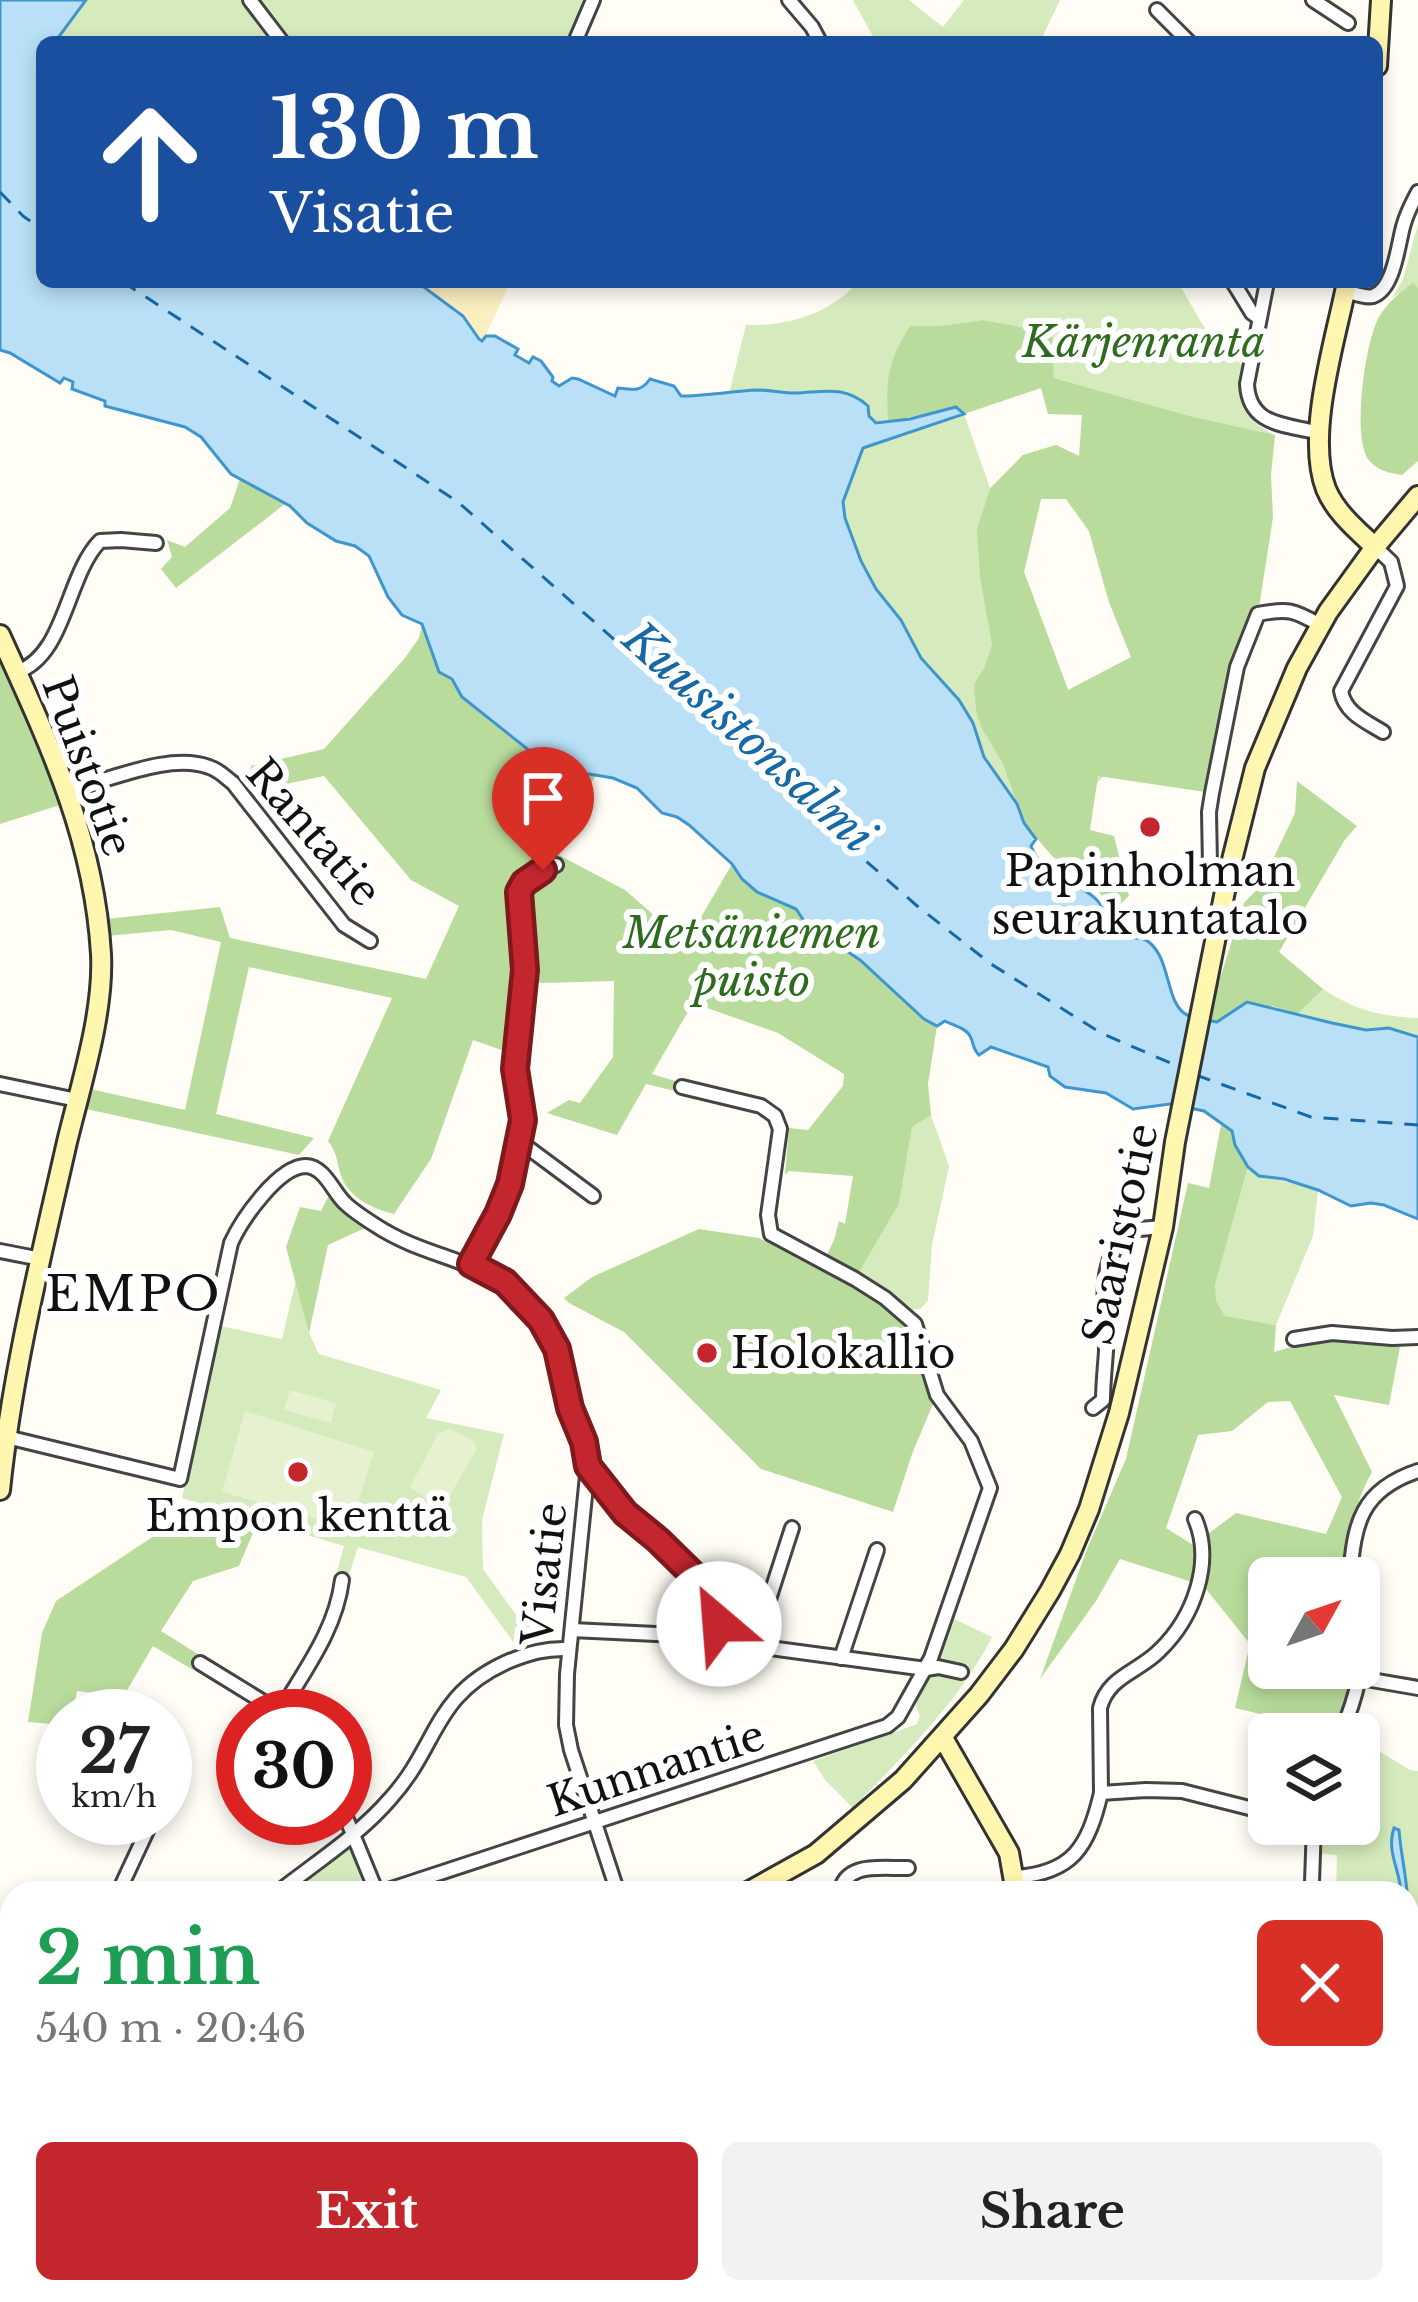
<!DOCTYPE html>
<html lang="en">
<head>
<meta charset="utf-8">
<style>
  body { margin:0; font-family:"Libre Baskerville",serif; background:#f2f2f2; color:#222; height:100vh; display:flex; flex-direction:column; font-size:45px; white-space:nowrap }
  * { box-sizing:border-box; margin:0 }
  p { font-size:39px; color:#767676 }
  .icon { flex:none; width:66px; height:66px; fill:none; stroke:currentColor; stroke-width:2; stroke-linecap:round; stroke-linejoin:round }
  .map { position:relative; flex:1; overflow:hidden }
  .panel { position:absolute; left:0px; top:1881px; width:1419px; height:423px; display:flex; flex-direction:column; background:#fff; border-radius:36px 36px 0 0; box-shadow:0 6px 18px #0003 }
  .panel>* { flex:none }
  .top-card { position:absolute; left:36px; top:36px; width:1347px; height:252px; border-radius:18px; box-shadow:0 6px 18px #0003; background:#1a4fa0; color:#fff; overflow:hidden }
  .needle { width:78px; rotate:50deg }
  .buttons { position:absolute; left:1248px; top:1557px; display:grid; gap:24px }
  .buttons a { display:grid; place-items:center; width:132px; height:132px; border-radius:18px; background:#fff; box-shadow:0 6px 18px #0003; font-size:60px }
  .speed { position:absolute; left:36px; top:1689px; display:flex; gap:24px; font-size:60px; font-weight:700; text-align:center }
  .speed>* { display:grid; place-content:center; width:156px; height:156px; border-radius:50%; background:#fff; box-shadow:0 6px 18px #0003; line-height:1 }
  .speed small { font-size:30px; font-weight:400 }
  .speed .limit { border:18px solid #d22; background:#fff; color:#111 }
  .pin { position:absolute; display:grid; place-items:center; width:102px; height:102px; color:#fff; margin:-123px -51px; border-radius:50% 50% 50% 0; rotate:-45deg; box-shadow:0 0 12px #0007 }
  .pin .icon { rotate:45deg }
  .me { position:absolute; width:132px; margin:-66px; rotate:333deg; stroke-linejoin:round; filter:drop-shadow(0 0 9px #0008) }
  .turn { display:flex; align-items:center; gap:42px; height:252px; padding:0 36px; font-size:54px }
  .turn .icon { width:156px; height:156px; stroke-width:2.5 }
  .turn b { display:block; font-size:84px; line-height:102px }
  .round { display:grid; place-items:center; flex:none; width:126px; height:126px; border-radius:18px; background:#f2f2f2 }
  .headline { display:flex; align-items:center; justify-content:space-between; height:204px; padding:0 36px }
  h1 { font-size:72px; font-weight:800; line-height:90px; color:#1e9e55 }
  .button { display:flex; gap:24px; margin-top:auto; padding:24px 36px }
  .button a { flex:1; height:138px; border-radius:18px; background:#c4262e; color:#fff; font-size:48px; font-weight:800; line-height:138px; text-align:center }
  .button a+a { background:#f2f2f2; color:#222 }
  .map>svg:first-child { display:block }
  .green { fill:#d5ebbd }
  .forest { fill:#b9dc9c; fill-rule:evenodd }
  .sand { fill:#fbeec1 }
  .pitch { fill:#e6f2cf }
  .water { fill:#b9e0f7; stroke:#3f96cf; stroke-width:3 }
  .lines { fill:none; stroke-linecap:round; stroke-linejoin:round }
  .stream { stroke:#3f96cf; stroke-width:3 }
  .ferry { stroke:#1768a6; stroke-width:3; stroke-dasharray:15 12; stroke-linecap:butt }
  .street-casing { stroke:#444; stroke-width:18 }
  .secondary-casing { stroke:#333; stroke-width:24 }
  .street { stroke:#fff; stroke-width:12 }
  .secondary { stroke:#fff6b0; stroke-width:18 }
  .route-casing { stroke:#7f191e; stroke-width:30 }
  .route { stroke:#c4262e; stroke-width:21 }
  .poi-dot { fill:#c4262e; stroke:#fff; stroke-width:4.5 }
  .labels { text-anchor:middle; stroke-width:12; stroke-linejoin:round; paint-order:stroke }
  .park-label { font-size:42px; font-style:italic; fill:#2f6b1f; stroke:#fff }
  .street-label { font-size:42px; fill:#111; stroke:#fff }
  .poi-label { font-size:42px; fill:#111; stroke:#fff }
  .water-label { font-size:45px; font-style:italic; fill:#1768a6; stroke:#fff }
  .quarter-label { font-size:48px; letter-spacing:3px; fill:#111; stroke:#fff }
</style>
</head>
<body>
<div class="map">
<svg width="1418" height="2302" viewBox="0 0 1418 2302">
  <rect width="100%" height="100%" fill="#fffdf5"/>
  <g class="green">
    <polygon points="86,0 587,0 569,42 55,42"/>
    <polygon points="853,0 909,0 943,27 964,0 1060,0 1040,42 876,42"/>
    <polygon points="1418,224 1418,288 1413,284 1392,298 1403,279"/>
    <path d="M 859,282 L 1178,282 L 1202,324 L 1242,365 C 1235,402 1241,417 1275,435 L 1190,416 L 1054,378 L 1051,336 L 1022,327 L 983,320 L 940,326 L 910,326 L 888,381 L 888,422 L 831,442 L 720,395 L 729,394 L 746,325 C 790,326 828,314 859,282 Z"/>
    <polygon points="964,414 990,488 1023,455 1056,445 1087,460 1109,602 1089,531 1066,499 1041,499 1024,572 1068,689 1154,723 1084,797 992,644 985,666 974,684 982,729 1003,764 1028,828 725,524 863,448"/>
    <path d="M 1323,989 C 1355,1010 1379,1016 1418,1018 L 1418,1037 L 1389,1028 L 1366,1030 L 1298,1014 Z"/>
    <polygon points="931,1115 949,1166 932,1245 928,1301 920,1309 910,1310 858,1274 899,1204 912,1126"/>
    <path d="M 1248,1167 C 1266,1180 1296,1183 1318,1190 L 1313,1236 L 1276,1325 L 1225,1316 L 1215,1301 L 1215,1285 Z"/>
    <polygon points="296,1280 309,1333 319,1354 441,1390 426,1418 504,1434 482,1520 483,1569 519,1619 546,1631 519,1650 466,1577 358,1547 347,1581 336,1575 344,1546 182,1498 220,1326 282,1339"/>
    <path d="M 948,1616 L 992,1637 C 959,1702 903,1756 853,1808 L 825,1780 L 813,1761 L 917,1724 L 920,1716 L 916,1706 L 921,1688 L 937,1657 Z"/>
    <polygon points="1359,1739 1410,1770 1418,1771 1418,1995 1411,1966 1412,1912 1407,1910 1407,1893 1336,1893 1337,1855 1316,1853 1318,1824 1359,1824"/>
    <polygon points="349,1847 364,1887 346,1893 290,1893"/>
    <polygon points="12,2069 12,2222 0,2219 0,2079 3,2088"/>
  </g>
  <g class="forest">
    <path d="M 1413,283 L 1418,288 L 1418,461 L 1402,475 C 1389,473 1377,471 1368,459 C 1352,436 1365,341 1379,317 C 1388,302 1399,293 1413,283 Z"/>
    <path d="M 983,320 L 1022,327 L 1052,336 L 1054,378 L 1190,416 L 1275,435 L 1271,475 L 1273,517 L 1258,614 L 1237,667 L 1212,793 L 1098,776 L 1090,830 L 1114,836 L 1129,896 L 1113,911 L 1096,888 L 1052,856 L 1024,823 L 1003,764 L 982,729 L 976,710 L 974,684 L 985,666 L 992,644 L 980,577 L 977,529 L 990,489 L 1023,455 L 1056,445 L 1079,456 L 1082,415 L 1048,414 L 1041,388 L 964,414 L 955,407 L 888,422 C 886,379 887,363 910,326 L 940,326 ZM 1041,499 L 1066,499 L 1089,531 L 1109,602 L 1131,657 L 1068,690 L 1024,572 Z"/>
    <polygon points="240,479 285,504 176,588 161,569 172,557 167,540 185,547 230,508"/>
    <path d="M 422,624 L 429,639 L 431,654 L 452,679 L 462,697 L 560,767 L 595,776 L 555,853 L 625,890 L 686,943 L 732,864 L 742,879 L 796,909 L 810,930 L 824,936 L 860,960 L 924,1019 L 937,1026 L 928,1084 L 931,1115 L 912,1127 L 899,1204 L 858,1274 L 827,1255 L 834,1240 L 839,1221 L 845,1224 L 853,1176 L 789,1171 L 785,1175 L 789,1128 L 808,1130 L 843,1086 L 844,1074 L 778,1033 L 693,1003 L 652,1074 L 682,1083 L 679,1092 L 646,1084 L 617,1135 L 547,1113 L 569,1100 L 580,1103 L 613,1057 L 614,981 L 543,983 L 518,979 L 510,1053 L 473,1040 L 431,1159 L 394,1214 C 370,1208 345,1196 339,1169 C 336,1156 336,1152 328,1141 L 392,998 L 249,967 L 216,1114 L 314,1138 L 299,1155 L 86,1109 L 90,1089 L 185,1110 L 221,942 L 171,930 L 107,936 L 106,919 L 220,907 L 230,938 L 426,979 L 459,906 L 411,880 L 324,776 L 248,792 L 251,766 L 324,749 L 405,658 L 419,638 Z"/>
    <polygon points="0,653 63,804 0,824"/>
    <polygon points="1297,781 1357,826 1344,841 1279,952 1323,989 1298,1014 1272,1006 1217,1022 1210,1021 1216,991 1244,903 1260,886 1295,813"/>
    <path d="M 1221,1125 L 1232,1131 L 1235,1145 L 1248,1167 L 1215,1285 L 1216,1301 L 1225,1316 L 1276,1325 L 1274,1352 L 1319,1339 L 1338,1338 L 1400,1347 L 1389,1405 L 1334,1395 L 1372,1472 C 1358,1496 1341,1550 1345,1578 L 1269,1578 L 1269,1668 L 1355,1668 L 1351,1692 L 1336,1734 L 1311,1734 L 1311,1726 L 1235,1708 L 1250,1644 L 1206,1589 L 1192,1582 L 1120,1559 L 1096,1601 L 1040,1679 L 1087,1549 L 1126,1459 L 1188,1183 L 1209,1188 ZM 1290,1401 L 1342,1497 L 1326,1534 L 1236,1513 L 1193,1545 L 1166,1528 L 1198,1435 L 1232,1431 L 1268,1402 Z"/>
    <polygon points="328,1197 365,1228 328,1245 309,1333 286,1247 300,1207 321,1211"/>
    <polygon points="699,1229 759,1238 852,1287 888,1310 903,1324 914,1341 935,1399 912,1454 893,1512 761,1469 624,1332 569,1303 564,1298 592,1277"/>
    <polygon points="202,1504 258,1521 239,1566 193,1581 161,1631 201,1656 193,1670 153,1646 123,1697 77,1691 72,1716 63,1716 63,1725 28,1722 42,1633 56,1601"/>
    <polygon points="1407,1910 1412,1912 1411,1966 1418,1995 1418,2011 1407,2010"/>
    <polygon points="0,2219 12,2222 12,2292 750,2292 775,2302 0,2302"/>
    <polygon points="1407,2289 1418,2296 1418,2302 1004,2302 1012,2292 1407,2292"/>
    <polygon points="823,2292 897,2292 898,2302 794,2302 816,2299"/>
  </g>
  <polygon class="sand" points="417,282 492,282 507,289 483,341 463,316"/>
  <g class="pitch">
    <polygon points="290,1390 336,1403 331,1423 284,1410"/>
    <polygon points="245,1411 374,1452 350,1528 222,1492"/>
    <polygon points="449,1429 473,1440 477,1449 442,1509 410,1487 438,1434"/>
  </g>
  <g class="water">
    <path d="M 0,0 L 86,0 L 55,42 L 42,42 L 42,282 L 417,282 L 463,316 L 479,339 L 482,341 L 486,336 L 495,336 L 518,349 L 515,355 L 529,363 L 533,357 L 541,361 L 553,377 L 552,381 L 559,386 L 572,378 L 578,379 L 615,396 L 618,388 C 633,390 641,392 650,379 L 674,386 L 681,396 C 707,396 732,391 758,390 C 770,390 783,393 796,393 C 824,392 845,385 868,406 L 869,416 L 876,423 L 910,419 L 956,407 L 964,414 L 863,448 L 843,502 L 845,518 L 861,561 L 876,589 L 901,620 L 921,658 L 959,700 L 973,723 L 984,757 L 1017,804 L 1024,823 L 1036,839 L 1031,846 C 1040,874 1076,880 1096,899 C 1108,911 1107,929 1123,936 C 1133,940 1142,935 1150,943 C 1172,962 1165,1006 1189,1016 C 1196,1020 1208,1020 1217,1022 L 1247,1002 L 1332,1023 L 1366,1030 L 1389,1028 L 1418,1037 L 1418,1219 L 1384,1205 L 1371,1203 L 1351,1206 L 1318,1190 L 1284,1179 L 1259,1176 L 1248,1167 L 1235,1145 L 1232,1131 L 1204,1111 L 1170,1104 L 1133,1109 L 1106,1093 L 1065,1087 L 1050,1076 L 1048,1067 L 991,1047 L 979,1055 C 972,1048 974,1043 970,1036 C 966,1028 952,1025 945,1021 L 937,1026 L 924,1019 L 860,960 L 824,936 L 810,930 L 796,909 L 757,892 L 742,879 L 732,864 L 689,825 L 677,817 L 662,813 L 637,788 L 613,778 L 577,772 L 540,759 L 462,697 L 452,679 L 439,672 L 422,624 L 402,615 L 388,597 L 369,556 L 355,546 L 336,541 L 307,523 L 290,506 L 231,474 L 201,437 L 185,427 L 105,406 L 105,401 L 72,389 L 73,382 L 64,378 L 60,383 L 10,353 L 0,350 Z"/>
    <path d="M 1394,1828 L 1399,1830 C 1401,1857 1408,1882 1408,1909 L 1407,1893 L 1401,1893 C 1400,1869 1386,1852 1394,1828 Z"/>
  </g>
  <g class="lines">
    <g class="stream">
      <polyline points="1407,1906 1407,1926"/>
      <polyline points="0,2069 12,2069"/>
      <polyline points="882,2292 883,2302"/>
      <polyline points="281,2302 287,2292"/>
    </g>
    <g class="ferry">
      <polyline points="0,192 23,216 42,229"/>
      <polyline points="123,282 458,502 916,905 991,964 1101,1033 1182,1068"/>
      <polyline points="1196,1075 1311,1117 1418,1125"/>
    </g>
    <defs>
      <g id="street">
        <polyline points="250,0 282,42"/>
        <polyline points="789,0 812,27 820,42"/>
        <polyline points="1313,0 1348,23"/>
        <polyline points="1157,10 1189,42"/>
        <polyline points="575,42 593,0"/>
        <polyline points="1233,282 1252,313 1259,318"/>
        <path d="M 1267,282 L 1247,384 C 1249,427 1287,424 1319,433"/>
        <path d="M 1345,291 C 1353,293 1366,298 1373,296 C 1394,289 1398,245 1403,227 C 1406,215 1412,203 1418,192"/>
        <path d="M 1375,547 L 1391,562 L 1397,586 L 1341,691 C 1345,713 1365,721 1383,732"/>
        <path d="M 17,672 C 66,655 66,576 100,541 L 121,540 L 156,543"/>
        <path d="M 68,790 C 109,781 169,752 209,767 C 219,770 225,777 233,783 L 344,925 L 370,941"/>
        <path d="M 1228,876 L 1216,872 L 1210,865 L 1209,812 L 1212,793 L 1237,667 L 1258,614 C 1288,608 1294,610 1320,625"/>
        <polyline points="0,1084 77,1100"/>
        <polyline points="519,1141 593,1196"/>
        <polyline points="0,1251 41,1259"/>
        <polyline points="471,1264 498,1214 510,1184 523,1120 515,1069 525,970 519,892 524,883 556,865"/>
        <polyline points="1294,1339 1332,1333 1392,1338 1418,1337"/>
        <path d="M 1093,1408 L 1103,1400 C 1103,1384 1105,1367 1106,1351 C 1106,1308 1095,1265 1128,1230 L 1163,1227"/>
        <path d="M 3,1434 L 15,1439 L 180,1479 L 231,1243 C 241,1221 278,1166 306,1166 C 325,1167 333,1192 345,1203 C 353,1211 364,1218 375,1225 C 434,1264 494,1256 540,1318 C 559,1344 560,1374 569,1404 C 575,1425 584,1444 588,1466 L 567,1674 L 566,1725 L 571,1750 L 618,1893"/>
        <polyline points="792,1528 761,1624 762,1647 926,1669 938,1667 961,1672"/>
        <path d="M 1350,1578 C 1354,1523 1361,1490 1418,1471"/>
        <path d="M 572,1630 L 698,1636 L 709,1635 L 719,1624 C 719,1575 660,1548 630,1518 C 614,1502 602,1483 588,1466"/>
        <polyline points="841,1658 877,1550"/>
        <polyline points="200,1663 270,1706 283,1707"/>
        <polyline points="1360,1678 1418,1688"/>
        <path d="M 289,1716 L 283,1707 C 307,1667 336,1628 342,1580"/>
        <path d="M 1341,1734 C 1355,1700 1366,1666 1359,1629"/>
        <polyline points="165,1792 165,1791"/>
        <path d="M 1101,1793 L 1100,1708 C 1108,1676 1139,1672 1160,1650 C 1193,1618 1214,1563 1195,1519"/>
        <polyline points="345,1815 377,1893"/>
        <path d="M 1015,1877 C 1073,1873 1088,1847 1101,1793 L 1146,1790 L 1182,1791 L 1269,1813"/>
        <polyline points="1312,1882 1314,1824"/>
        <polyline points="118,1893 153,1818"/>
        <path d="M 277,1893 C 315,1863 358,1836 390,1799 C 439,1745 432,1696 507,1662 C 529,1653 546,1648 569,1649"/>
        <polyline points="379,1893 887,1726 898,1717 931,1658 990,1488 971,1441 937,1395 915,1324 885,1298 855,1279 771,1234 768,1215 780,1129 775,1116 761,1106 682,1087"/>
        <path d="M 840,1893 C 845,1861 882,1869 908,1868"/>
        <polyline points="1407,2178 1418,2179"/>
        <polyline points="1407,2280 1418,2287"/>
      </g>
      <g id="secondary">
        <polyline points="1377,66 1381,0"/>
        <path d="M 1347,282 C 1336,339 1305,434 1326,489 C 1336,513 1357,530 1375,547"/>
        <path d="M 0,635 C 48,741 94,836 101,954 C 104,1013 81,1084 67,1142 C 41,1257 12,1373 0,1490"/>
        <polyline points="943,1738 1009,1853 1016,1893"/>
        <polyline points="746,1893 816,1854 903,1780 979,1695 1014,1649 1050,1591 1070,1554 1089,1509 1119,1413 1163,1227 1175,1142 1228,876 1255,768 1297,668 1328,612 1375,547 1418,496"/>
        <polyline points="0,1967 12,1967"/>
        <polyline points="969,2302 971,2292"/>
      </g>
    </defs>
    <use href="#street" class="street-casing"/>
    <use href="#secondary" class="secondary-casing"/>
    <use href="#street" class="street"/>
    <use href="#secondary" class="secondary"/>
  </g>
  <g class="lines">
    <defs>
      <polyline id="route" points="543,870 524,883 519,892 525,970 515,1069 523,1120 510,1184 498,1214 471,1264 505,1282 541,1320 557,1349 570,1408 584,1442 588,1466 625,1513 658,1540 713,1594 719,1611 719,1624"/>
    </defs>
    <use href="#route" class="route-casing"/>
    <use href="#route" class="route"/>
  </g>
  <g class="poi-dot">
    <circle cx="1150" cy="827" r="12"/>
    <circle cx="707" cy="1353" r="12"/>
    <circle cx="298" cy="1472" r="12"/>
  </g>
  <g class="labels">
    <g class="park-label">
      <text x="1144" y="357">Kärjenranta</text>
      <text x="752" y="948">Metsäniemen<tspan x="752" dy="48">puisto</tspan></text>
    </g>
    <g class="street-label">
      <text transform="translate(88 766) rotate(70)" y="15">Puistotie</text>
      <text transform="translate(314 832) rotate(49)" y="15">Rantatie</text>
      <text transform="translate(1120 1234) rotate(-78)" y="15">Saaristotie</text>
      <text transform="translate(544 1574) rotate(-84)" y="15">Visatie</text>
      <text transform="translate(656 1768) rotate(-18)" y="15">Kunnantie</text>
    </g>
    <g class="poi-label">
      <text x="1150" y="886">Papinholman<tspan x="1150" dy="48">seurakuntatalo</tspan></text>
      <text x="731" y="1368" text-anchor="start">Holokallio</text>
      <text x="298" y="1531">Empon kenttä</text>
    </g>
    <g class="water-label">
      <text transform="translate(749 737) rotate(42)" y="16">Kuusistonsalmi</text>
    </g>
    <g class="quarter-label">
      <text x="134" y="1311">EMPO</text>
    </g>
  </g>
</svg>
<div class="buttons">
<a><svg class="needle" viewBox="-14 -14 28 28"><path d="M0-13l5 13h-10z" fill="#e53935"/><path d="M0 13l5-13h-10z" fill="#767676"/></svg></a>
<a><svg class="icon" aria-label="layers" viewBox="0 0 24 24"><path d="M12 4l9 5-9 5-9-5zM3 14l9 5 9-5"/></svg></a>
</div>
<div class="speed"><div>27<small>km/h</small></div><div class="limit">30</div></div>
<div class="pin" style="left:543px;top:870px;background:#d93025"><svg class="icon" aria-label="arrive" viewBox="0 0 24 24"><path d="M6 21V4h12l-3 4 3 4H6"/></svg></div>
<svg class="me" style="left:719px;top:1624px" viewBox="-20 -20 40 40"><circle r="19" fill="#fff"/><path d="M0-13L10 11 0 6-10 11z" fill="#c4262e"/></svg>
<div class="top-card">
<div class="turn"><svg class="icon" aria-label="ahead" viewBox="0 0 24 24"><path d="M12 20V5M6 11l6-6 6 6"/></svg><div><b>130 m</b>Visatie</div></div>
</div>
<section class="panel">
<div class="headline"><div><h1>2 min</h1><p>540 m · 20:46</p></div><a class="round" style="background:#d93025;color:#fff"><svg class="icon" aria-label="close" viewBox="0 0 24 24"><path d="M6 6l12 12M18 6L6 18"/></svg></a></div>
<div class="button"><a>Exit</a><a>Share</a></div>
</section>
</div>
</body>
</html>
